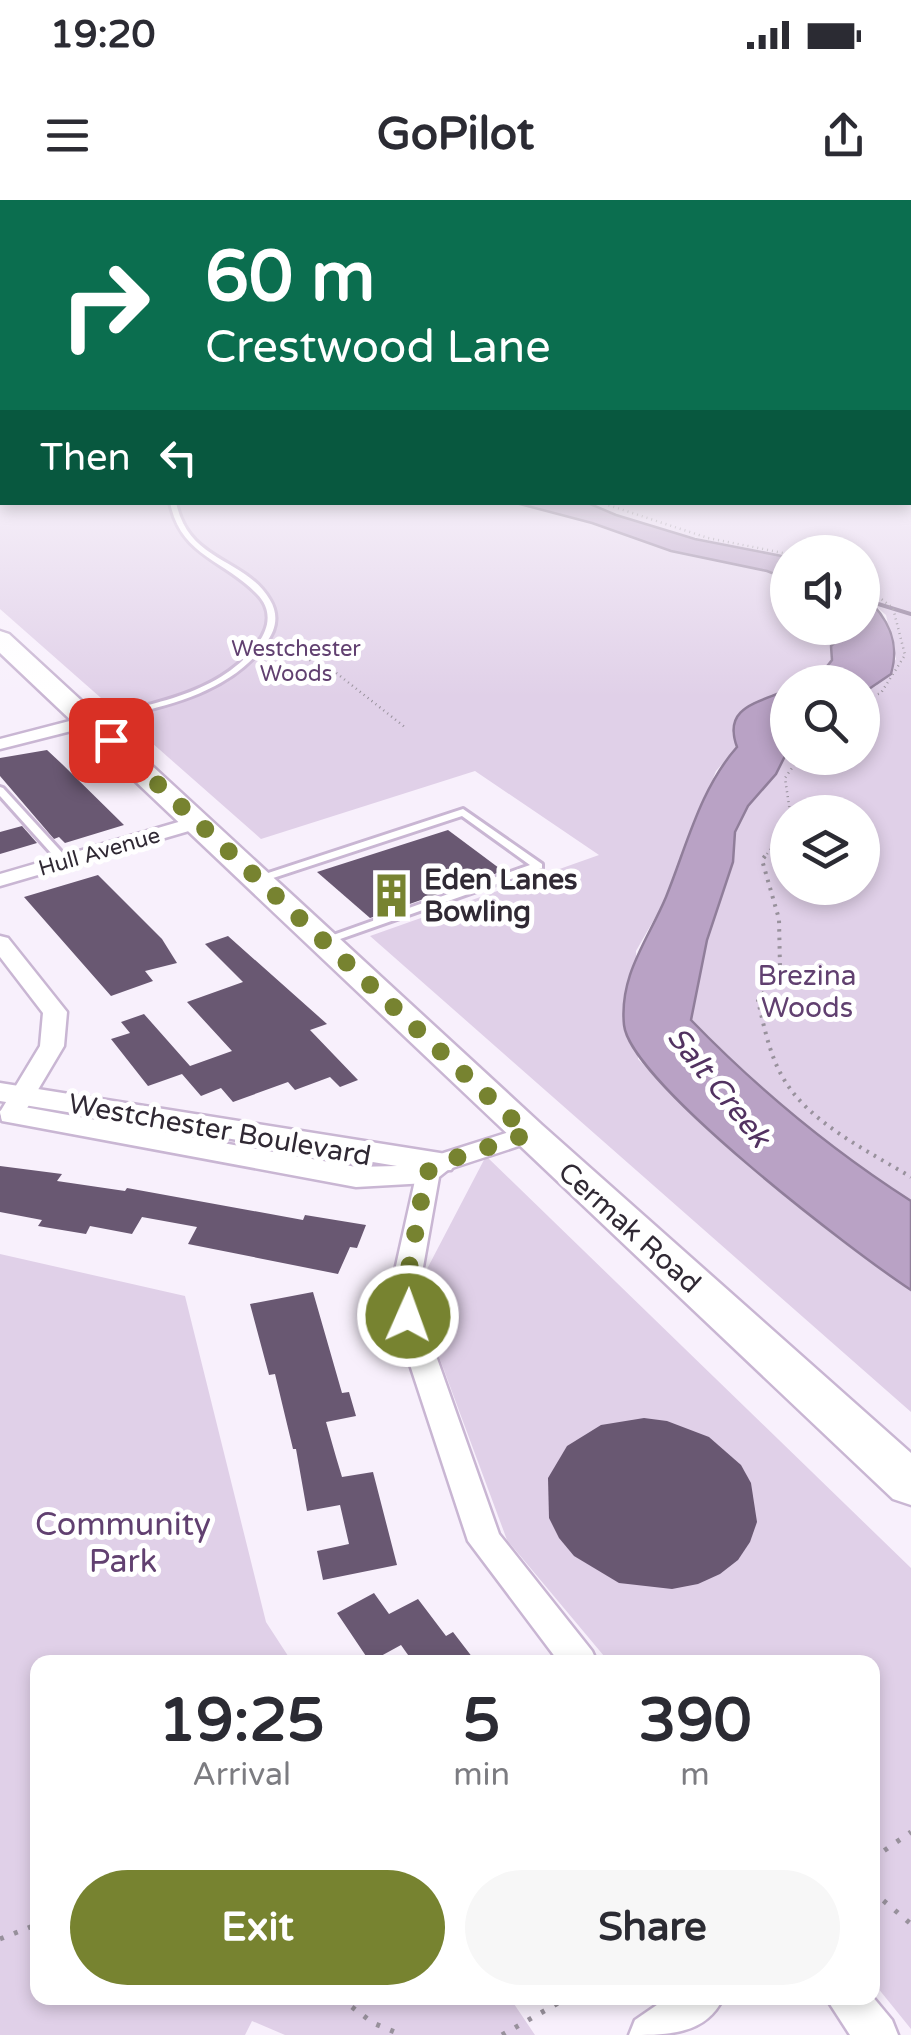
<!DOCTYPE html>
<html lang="en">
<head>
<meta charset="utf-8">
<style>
  body { margin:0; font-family:"Varela Round",sans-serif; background:#f7f7f7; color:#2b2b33; height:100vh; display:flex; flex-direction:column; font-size:38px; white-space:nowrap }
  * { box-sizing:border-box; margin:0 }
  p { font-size:32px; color:#7c7c81 }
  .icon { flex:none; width:55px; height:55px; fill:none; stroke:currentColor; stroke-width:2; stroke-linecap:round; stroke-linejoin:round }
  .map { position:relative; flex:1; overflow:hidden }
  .side { position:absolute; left:30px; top:1455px; width:850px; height:350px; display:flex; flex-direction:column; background:#fff; border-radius:20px; box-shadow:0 5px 15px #0003 }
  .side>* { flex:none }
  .top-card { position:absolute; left:0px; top:0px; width:912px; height:305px; box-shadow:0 5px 15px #0003; background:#0b6e4f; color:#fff; overflow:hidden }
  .buttons { position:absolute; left:770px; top:335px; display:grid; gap:20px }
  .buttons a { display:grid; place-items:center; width:110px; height:110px; border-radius:50%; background:#fff; box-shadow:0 5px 15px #0003; font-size:50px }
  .pin { position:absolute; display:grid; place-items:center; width:85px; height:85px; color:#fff; margin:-42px; border-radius:20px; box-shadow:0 5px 15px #0006 }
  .me { position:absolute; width:110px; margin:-55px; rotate:2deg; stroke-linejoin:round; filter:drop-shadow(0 0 8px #0008) }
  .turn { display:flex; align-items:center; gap:35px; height:210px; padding:0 40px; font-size:45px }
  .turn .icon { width:130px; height:130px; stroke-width:2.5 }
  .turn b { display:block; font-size:70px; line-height:85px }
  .then { display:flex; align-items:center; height:95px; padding:0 40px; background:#0003; gap:20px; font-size:38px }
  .eta { display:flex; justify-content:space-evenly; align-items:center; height:170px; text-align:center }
  .eta b { font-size:60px; font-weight:800; line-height:70px }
  .primary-button { display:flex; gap:20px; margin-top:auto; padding:20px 40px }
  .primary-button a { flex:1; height:115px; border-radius:60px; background:#778330; color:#fff; font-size:40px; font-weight:800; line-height:115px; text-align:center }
  .primary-button a+a { background:#f7f7f7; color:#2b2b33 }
  .status { display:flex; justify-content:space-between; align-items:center; height:70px; padding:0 50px; background:#fff; direction:ltr }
  .status svg { height:28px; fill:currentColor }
  header { display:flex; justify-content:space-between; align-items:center; height:130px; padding:0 40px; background:#fff; font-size:45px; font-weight:800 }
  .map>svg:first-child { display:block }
  .green { fill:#e0d0e8; fill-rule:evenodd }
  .water { fill:#b9a2c5; stroke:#907e9a; stroke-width:2.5 }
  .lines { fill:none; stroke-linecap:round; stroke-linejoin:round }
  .stream { stroke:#907e9a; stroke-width:4 }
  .building { fill:#695872 }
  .service-casing { stroke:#c9b6d3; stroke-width:6 }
  .minor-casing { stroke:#c9b6d3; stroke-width:5 }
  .tertiary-casing { stroke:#c9b6d3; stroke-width:5 }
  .primary-casing { stroke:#c9b6d3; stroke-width:5 }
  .path-far2 { stroke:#98919c; stroke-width:2.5; stroke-dasharray:1 4; stroke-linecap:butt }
  .path-far1 { stroke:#98919c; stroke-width:4; stroke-dasharray:2.5 6; stroke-linecap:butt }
  .path { stroke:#98919c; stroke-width:5; stroke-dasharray:4 11; stroke-linecap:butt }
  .service { fill:#fff; fill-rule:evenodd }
  .minor { fill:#fff; fill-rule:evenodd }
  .tertiary { fill:#fff; fill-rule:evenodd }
  .primary { fill:#fff; fill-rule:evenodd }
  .route { stroke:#778330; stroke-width:18; stroke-dasharray:0 32.4 }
  .labels { text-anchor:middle; stroke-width:10; stroke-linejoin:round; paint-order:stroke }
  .far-park-label { font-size:22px; fill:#614070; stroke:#fff }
  .far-street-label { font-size:22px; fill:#302934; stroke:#fff }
  .poi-label { font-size:28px; font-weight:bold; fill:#302934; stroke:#fff; text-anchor:start }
  .park-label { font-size:28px; fill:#614070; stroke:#fff }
  .street-label { font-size:28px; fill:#302934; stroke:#fff }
  .water-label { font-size:30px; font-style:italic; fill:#523261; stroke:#fff }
  .near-park-label { font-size:32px; fill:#614070; stroke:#fff }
</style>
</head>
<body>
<div class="status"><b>19:20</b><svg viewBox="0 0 49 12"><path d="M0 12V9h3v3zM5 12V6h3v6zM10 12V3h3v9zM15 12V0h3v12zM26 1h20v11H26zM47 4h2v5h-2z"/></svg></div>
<header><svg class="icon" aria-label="menu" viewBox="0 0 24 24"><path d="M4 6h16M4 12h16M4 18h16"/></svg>GoPilot<svg class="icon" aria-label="share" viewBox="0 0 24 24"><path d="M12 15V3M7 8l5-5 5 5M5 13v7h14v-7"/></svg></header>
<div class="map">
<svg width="911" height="1835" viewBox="0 0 911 1835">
  <rect width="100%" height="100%" fill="#f8f0fc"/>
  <g class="green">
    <path d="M 0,240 L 2,302 L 516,303 L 592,323 L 671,351 L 767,371 L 787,379 L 788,428 L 842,428 L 845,433 C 832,461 822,482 788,482 L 787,490 L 748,506 L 732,533 L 737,547 L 716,571 L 664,702 L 636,751 L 638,859 C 720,944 812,1025 911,1090 L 911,1212 L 370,736 L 599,655 L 475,571 L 261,639 L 0,409 Z"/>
    <path d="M 911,240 L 911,1001 C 829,949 759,889 691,820 L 707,740 L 733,662 L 735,632 L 748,605 L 776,574 L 787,552 L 788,558 L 862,558 L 863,493 L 876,486 L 896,459 L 886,415 L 863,395 L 862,352 L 788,352 L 787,357 C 720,343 651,331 588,303 L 910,302 ZM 788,612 L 862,612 L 862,688 L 788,688 Z"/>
    <polygon points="486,956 911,1368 911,1829 873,1782 872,1462 609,1462 507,1340 415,1092"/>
    <polygon points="0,1054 185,1096 266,1422 292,1462 38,1462 38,1798 510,1798 535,1835 285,1835 252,1821 245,1835 0,1835"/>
  </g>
  <g class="water">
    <polygon points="516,303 588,303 616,315 695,339 787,357 787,379 767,371 671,351 592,323"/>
    <path d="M 863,395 C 887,416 901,441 891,474 L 863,493 L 862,482 L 805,482 L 820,475 L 832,460 L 831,446 L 845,433 L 842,428 L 862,428 Z"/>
    <path d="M 787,490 L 787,552 L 776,574 L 748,606 L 735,632 L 733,662 L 707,740 L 691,820 C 758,889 830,949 911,1001 L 911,1090 C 856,1054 630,882 624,825 C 619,775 648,740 666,697 C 687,645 700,589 737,547 C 722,507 758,503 787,490 Z"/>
  </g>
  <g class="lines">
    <polyline class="stream" points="862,399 911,414"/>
  </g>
  <g class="building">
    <polygon points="47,550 62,564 124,625 65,643 59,637 54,639 0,576 0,558"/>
    <polygon points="22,626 37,643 0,654 0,632"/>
    <polygon points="448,630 503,671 370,718 317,672"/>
    <polygon points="98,675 162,739 177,763 145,771 153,781 111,796 24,697"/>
    <polygon points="228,736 327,824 310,830 358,880 340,887 330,877 295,890 288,882 233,902 221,888 201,896 182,874 148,886 111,839 130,833 121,822 144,814 190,866 232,851 187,802 243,782 205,744"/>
    <polygon points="0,966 62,974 57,981 125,991 127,988 303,1020 305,1015 366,1025 357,1048 350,1047 338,1074 188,1044 197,1027 142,1017 132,1034 90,1026 86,1034 38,1026 42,1020 0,1012"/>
    <polygon points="313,1092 342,1193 349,1192 356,1216 326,1222 336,1257 342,1277 373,1272 397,1365 323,1380 317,1351 349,1344 340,1305 307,1311 296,1249 293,1249 275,1174 269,1175 250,1104"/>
    <polygon points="644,1218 667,1221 709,1237 741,1265 751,1283 757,1322 750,1342 738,1360 720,1374 698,1384 672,1389 619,1383 574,1356 559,1338 549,1318 548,1278 567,1246 601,1225"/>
    <polygon points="374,1393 389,1414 418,1399 446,1436 453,1432 476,1462 413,1462 401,1445 370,1462 337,1413"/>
  </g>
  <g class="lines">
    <defs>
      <g id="service">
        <rect x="910" y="271" width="1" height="5"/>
        <path d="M 170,302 L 176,302 C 188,363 245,357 270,400 C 279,415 276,430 266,443 C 234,487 182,502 131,514 C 117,517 101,522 86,523 L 86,519 C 146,505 219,496 258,443 C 270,427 272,409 257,394 C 225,360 180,356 170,302 Z"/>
        <polygon points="0,587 3,588 68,659 68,663 60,663 0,596"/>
        <polygon points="463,609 542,664 542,668 326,744 322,743 321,741 322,739 530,665 462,616 264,681 260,682 255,679 256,677"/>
      </g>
      <g id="minor">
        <polygon points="89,516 98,521 95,525 0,549 0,539"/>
        <polygon points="199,616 206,618 206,626 0,686 0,674"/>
        <polygon points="0,736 8,738 67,812 64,846 20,920 2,920 0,912 40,846 43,813 0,757"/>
        <polygon points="528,926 541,934 537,940 449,969 439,977 420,1084 422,1116 499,1334 592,1451 597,1462 559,1462 468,1341 394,1116 392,1084 418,967 431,957"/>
        <polygon points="872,1796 892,1820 898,1835 850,1835 826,1798"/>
        <path d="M 667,1798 L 723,1798 C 706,1835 667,1835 629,1835 L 635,1820 Z"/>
      </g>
      <polygon id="tertiary" points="0,883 440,953 451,956 456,963 451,970 429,971 432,976 427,983 356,987 13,923 2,921 0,911 13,905 356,967 397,966 0,901"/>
      <polygon id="primary" points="0,431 9,434 542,925 911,1253 911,1305 893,1299 0,453"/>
    </defs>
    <use href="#service" class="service-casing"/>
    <use href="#minor" class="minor-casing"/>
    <use href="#tertiary" class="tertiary-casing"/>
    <use href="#primary" class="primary-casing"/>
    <g class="path-far2">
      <polyline points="599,302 708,338 788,354"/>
      <polyline points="862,384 893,408 905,455 881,493 862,500"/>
      <polyline points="277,447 330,468 406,528"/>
      <polyline points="790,612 785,578 799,558"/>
      <polyline points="764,658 788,626"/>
    </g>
    <path class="path-far1" d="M 765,656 L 762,660 L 779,719 L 780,769 L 758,801 C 764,826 769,853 782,876 C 807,922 868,951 911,977"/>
    <g class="path">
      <polyline points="872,1659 911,1632"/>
      <polyline points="872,1691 911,1724"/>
      <polyline points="0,1739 38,1724"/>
      <polyline points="340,1798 373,1823 402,1835"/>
      <polyline points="502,1835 567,1798"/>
    </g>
    <use href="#service" class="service"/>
    <use href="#minor" class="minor"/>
    <use href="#tertiary" class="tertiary"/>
    <use href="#primary" class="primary"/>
  </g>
  <linearGradient id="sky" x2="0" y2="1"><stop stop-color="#95adda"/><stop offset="0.48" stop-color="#fcf8fe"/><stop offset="1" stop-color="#fcf8fe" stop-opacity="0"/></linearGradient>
  <rect width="911" height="497" fill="url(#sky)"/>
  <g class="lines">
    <polyline class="route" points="111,540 528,934 440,963 426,973 405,1091 408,1116"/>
  </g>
  <defs>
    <symbol id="building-bare" viewBox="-9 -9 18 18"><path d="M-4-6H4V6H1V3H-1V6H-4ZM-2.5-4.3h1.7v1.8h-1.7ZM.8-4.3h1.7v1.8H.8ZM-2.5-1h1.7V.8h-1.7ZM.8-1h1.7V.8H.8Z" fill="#778330" stroke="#fff" stroke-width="2.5" paint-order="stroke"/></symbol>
  </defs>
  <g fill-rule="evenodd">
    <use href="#building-bare" x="360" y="664" width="63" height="63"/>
  </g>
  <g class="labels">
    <g class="far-park-label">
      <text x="296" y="456">Westchester<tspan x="296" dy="25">Woods</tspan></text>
    </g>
    <g class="far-street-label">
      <text transform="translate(99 651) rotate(-16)" y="8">Hull Avenue</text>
    </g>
    <g class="poi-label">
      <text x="424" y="689">Eden Lanes<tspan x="424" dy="32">Bowling</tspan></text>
    </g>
    <g class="park-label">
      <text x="807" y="785">Brezina<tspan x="807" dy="32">Woods</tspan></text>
    </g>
    <g class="street-label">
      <text transform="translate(220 929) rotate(10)" y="10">Westchester Boulevard</text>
      <text transform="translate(630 1027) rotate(42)" y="10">Cermak Road</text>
    </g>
    <g class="water-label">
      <text transform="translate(719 887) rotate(51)" y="10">Salt Creek</text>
    </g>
    <g class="near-park-label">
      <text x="123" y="1335">Community<tspan x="123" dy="37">Park</tspan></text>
    </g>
  </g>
</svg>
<div class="buttons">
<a><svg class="icon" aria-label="sound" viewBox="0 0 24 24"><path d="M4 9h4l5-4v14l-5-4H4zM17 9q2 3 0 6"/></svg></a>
<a><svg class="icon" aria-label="search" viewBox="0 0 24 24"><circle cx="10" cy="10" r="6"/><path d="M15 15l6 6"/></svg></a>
<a><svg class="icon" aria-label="layers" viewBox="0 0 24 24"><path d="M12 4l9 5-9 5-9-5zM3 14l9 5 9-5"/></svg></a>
</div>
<div class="pin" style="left:111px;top:540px;background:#d93025"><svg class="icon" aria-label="arrive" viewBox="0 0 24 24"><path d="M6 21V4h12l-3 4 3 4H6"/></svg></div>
<svg class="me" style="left:408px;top:1116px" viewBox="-20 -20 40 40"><circle r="17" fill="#778330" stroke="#fff" stroke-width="3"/><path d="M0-11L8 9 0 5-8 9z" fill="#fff"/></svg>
<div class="top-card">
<div class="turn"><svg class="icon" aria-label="right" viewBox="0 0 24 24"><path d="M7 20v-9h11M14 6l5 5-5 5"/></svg><div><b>60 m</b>Crestwood Lane</div></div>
<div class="then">Then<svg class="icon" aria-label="left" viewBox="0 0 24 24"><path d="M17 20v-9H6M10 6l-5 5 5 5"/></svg></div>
</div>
<section class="side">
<div class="eta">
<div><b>19:25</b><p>Arrival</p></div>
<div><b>5</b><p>min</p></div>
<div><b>390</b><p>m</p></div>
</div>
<div class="primary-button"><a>Exit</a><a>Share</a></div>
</section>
</div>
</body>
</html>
